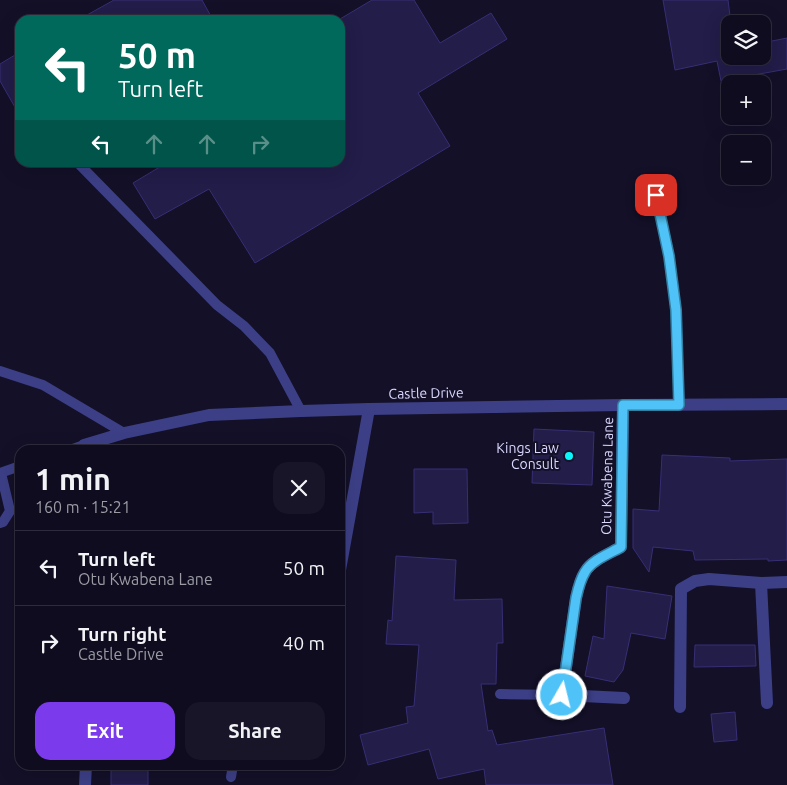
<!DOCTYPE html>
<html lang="en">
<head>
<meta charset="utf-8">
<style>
  body { margin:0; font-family:Ubuntu,sans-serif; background:#171527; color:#f1f3f6; height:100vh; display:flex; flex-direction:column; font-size:19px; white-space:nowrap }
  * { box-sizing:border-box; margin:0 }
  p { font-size:16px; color:#9b9ba4 }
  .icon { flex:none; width:28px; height:28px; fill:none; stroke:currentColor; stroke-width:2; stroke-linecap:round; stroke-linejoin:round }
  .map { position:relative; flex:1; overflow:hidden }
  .details { position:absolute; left:15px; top:445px; width:330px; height:325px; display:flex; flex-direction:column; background:#0e0c1e; border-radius:15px; box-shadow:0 5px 20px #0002,0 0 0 1px #2e2c3c }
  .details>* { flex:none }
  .hud { position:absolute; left:15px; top:15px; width:330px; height:152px; border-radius:15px; box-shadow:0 5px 20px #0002,0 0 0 1px #2e2c3c; background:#00695c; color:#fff; overflow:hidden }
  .controls { position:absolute; left:721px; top:15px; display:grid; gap:10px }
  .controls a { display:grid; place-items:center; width:50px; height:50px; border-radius:10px; background:#0e0c1e; box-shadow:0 5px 20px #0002,0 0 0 1px #2e2c3c; font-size:25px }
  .pin { position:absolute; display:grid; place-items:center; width:42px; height:42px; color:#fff; margin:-21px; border-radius:10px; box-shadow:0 2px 8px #0006 }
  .me { position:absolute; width:55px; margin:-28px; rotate:8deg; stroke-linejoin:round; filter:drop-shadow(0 0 4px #0008) }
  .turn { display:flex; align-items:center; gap:18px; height:105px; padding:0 20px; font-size:22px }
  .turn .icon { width:65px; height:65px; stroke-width:2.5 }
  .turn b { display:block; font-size:35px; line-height:42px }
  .lanes { display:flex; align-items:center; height:48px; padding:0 20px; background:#0003; justify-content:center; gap:25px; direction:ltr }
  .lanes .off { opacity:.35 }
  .round { display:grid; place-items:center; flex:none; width:52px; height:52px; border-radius:15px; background:#171527 }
  .summary { display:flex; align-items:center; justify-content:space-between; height:85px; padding:0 20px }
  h1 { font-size:30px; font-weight:700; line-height:38px }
  .cta { display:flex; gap:10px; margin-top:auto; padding:10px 20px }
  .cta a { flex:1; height:58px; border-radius:15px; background:#7c3aed; color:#fff; font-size:20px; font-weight:700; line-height:58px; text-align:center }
  .cta a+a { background:#171527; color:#f1f3f6 }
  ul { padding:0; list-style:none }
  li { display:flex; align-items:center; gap:15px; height:75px; padding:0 20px; border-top:1px solid #2e2c3c }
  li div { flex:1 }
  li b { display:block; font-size:19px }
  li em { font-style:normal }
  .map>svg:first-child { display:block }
  .building { fill:#221d49; stroke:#372f75 }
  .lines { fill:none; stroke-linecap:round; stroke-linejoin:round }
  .service { stroke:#3c3f86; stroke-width:10 }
  .minor { stroke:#3c3f86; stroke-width:12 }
  .route-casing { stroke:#337fa1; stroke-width:12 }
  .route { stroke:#4fc3f7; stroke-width:9 }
  .poi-dot { fill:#08f6fb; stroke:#131028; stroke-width:2 }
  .labels { text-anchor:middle; stroke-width:4; stroke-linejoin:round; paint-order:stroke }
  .street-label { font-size:14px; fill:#dad8fe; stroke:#131028 }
  .poi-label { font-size:14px; fill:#dad8fe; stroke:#131028; text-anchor:end }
</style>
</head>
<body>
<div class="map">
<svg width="787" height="785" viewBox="0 0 787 785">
  <rect width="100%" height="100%" fill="#131028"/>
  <g class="building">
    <polygon points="114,0 202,0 213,20 78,20"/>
    <polygon points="372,0 414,0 440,43 491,13 507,39 418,93 450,146 255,263 209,189 155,219 133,183 168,162 340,162 340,19"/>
    <polygon points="663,0 728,0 731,24 730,24 730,56 762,56 762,43 787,38 787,69 721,81 717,61 675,70"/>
    <polygon points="20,52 20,116 0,81 0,64"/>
    <polygon points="534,429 594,432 592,485 532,483"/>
    <polygon points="662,455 730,458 730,461 787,459 787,560 768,561 768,559 695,560 693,551 653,547 649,572 633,548 633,509 659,511"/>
    <polygon points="414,469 467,469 468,523 433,524 433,512 414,513"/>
    <polygon points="396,556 456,560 454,600 502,599 503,643 497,643 496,684 481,684 488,731 492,730 497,745 604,728 613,785 486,785 484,769 438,779 429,749 368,765 360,735 408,723 406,707 414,706 419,645 386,644 388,620 392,621"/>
    <polygon points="607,586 672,596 665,639 631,633 623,670 614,682 585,676 593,636 604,639"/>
    <polygon points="695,645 755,645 756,666 694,667"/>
    <polygon points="735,712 737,740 714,742 711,714"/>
    <rect x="111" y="765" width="37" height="20"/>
  </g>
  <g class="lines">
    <g class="service">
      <polyline points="77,162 217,305 244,326 270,353 301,411"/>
      <polyline points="657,195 669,256 676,310 679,405"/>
      <polyline points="0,371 43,385 124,433"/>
      <polyline points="70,450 84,445"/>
      <polyline points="0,473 20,466"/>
      <polyline points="0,523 3,522 10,511 1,473"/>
      <polyline points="500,694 562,695"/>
      <polyline points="231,777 233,765"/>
    </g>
    <g class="minor">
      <path d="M 623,405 L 621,547 C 609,554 592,560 585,572 C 580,579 578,589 576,598 L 562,695 L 624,698"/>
      <polyline points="84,445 124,433 209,415 301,411 369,409 623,405 787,404"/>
      <polyline points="340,570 369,409"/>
      <polyline points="761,583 767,703"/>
      <polyline points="680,707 681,589 695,581 709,579 761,583 787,582"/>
      <polyline points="85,785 86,765"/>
    </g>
  </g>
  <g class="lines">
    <defs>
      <path id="route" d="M 562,695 L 576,598 C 578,589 580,580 585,572 C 592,560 609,554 621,547 L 623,405 L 679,405 L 676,310 L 669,256 L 656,195"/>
    </defs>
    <use href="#route" class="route-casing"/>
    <use href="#route" class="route"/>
  </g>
  <circle class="poi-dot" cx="569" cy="456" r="5"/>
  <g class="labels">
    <g class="street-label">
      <text transform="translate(426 393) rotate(-1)" y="5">Castle Drive</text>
      <text transform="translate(607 476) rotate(-89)" y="5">Otu Kwabena Lane</text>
    </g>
    <g class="poi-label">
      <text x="559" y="453">Kings Law<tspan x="559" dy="16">Consult</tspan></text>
    </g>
  </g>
</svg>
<div class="controls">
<a><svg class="icon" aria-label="layers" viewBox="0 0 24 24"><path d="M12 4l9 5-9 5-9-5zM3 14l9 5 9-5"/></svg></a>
<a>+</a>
<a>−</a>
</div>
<div class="pin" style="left:656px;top:195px;background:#d93025"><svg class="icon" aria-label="arrive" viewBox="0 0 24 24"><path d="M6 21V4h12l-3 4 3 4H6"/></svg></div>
<svg class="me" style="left:562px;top:695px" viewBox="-20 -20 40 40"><circle r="17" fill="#4fc3f7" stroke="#fff" stroke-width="3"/><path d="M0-11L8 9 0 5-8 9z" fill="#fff"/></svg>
<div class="hud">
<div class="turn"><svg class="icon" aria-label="left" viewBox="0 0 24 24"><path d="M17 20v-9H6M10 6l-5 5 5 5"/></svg><div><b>50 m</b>Turn left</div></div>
<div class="lanes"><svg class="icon" aria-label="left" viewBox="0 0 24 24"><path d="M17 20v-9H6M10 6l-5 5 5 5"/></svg><svg class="icon off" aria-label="ahead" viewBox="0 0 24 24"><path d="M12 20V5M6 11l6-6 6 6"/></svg><svg class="icon off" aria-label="ahead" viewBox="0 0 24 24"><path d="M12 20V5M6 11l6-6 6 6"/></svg><svg class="icon off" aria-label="right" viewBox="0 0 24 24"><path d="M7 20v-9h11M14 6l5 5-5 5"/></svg></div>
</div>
<section class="details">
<div class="summary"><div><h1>1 min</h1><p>160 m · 15:21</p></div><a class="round"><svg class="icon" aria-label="close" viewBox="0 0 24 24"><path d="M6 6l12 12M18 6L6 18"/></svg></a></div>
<ul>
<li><svg class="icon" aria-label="left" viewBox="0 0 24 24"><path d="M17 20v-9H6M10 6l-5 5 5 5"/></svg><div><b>Turn left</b><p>Otu Kwabena Lane</p></div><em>50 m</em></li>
<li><svg class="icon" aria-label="right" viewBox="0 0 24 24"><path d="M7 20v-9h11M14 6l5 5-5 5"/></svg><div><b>Turn right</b><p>Castle Drive</p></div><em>40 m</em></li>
</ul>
<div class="cta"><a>Exit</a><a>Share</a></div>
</section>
</div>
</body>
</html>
